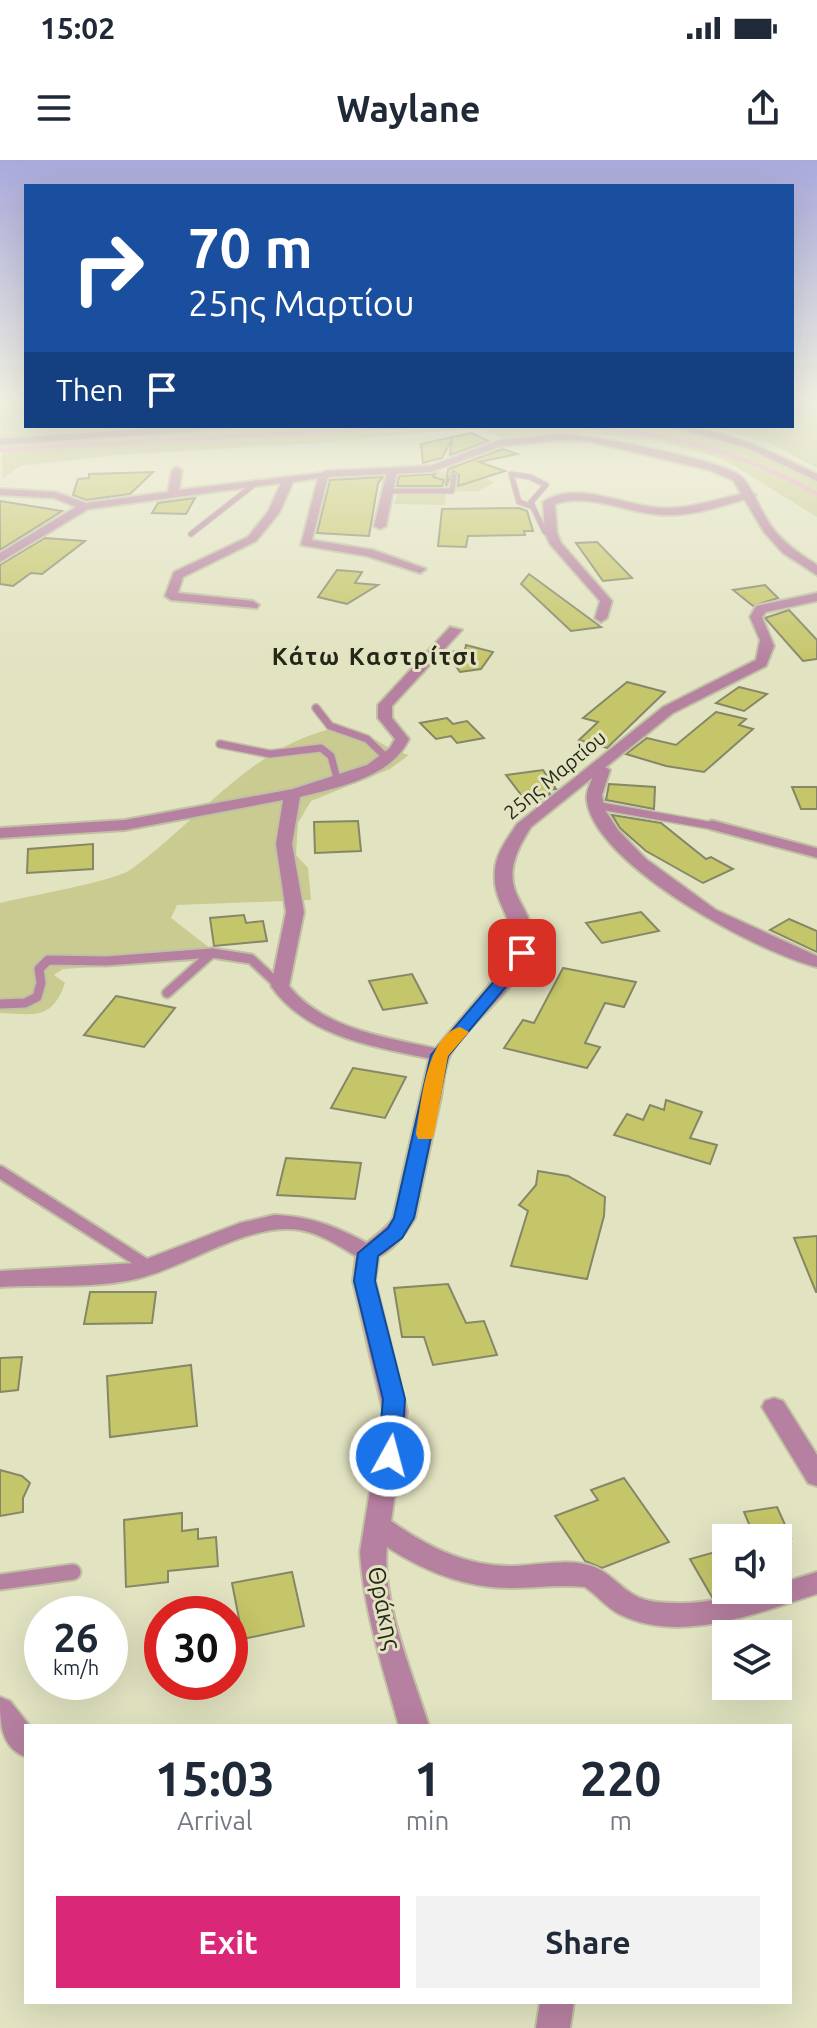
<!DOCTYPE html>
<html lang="en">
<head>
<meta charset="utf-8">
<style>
  body { margin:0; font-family:Ubuntu,sans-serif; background:#f2f2f3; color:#1f2937; height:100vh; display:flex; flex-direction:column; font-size:30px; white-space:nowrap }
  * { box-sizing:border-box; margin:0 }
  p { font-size:26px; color:#747a83 }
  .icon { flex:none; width:44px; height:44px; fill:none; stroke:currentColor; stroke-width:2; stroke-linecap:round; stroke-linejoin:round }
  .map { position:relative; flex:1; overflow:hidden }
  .side { position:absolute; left:24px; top:1564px; width:768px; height:280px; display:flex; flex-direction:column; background:#fff; border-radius:0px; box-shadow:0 8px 32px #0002 }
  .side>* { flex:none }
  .guide { position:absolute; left:24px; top:24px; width:770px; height:244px; border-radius:0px; box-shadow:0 8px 32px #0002; background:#1a4fa0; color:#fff; overflow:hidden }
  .fabs { position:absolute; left:712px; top:1364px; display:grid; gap:16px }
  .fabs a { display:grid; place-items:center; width:80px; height:80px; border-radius:0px; background:#fff; box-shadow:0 8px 32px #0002; font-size:40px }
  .speed { position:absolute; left:24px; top:1436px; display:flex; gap:16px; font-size:40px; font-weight:700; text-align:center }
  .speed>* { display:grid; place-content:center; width:104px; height:104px; border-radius:50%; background:#fff; box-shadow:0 8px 32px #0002; line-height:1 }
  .speed small { font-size:20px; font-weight:400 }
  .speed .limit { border:12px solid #d22; background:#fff; color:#111 }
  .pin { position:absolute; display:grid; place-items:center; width:68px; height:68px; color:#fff; margin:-34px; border-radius:16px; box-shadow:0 4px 12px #0006 }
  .me { position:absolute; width:88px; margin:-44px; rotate:7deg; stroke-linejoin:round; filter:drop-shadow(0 0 6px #0008) }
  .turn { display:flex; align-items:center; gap:28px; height:168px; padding:0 32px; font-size:36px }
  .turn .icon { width:104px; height:104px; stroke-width:2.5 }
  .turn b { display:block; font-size:56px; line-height:68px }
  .then { display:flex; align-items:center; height:76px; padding:0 32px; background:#0003; gap:16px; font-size:30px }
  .eta { display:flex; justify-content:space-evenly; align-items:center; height:136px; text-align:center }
  .eta b { font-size:48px; font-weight:700; line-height:56px }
  .action { display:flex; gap:16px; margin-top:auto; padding:16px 32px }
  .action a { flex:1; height:92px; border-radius:0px; background:#db2777; color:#fff; font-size:32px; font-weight:700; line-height:92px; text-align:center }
  .action a+a { background:#f2f2f3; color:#1f2937 }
  .status { display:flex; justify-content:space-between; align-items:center; height:56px; padding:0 40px; background:#fff; direction:ltr }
  .status svg { height:22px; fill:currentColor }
  header { display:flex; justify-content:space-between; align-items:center; height:104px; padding:0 32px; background:#fff; font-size:36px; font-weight:700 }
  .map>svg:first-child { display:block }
  .green { fill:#c9cb91 }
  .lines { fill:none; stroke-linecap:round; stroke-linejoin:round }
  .stream { stroke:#eb99cb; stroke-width:4 }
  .building { fill:#c5c669; stroke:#868767; stroke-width:2 }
  .service-far4-casing { stroke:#c0c1a3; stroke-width:7 }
  .service-far3-casing { stroke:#c0c1a3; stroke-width:10 }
  .service-far2-casing { stroke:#c0c1a3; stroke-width:13 }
  .service-far1-casing { stroke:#c0c1a3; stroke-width:16 }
  .service-casing { stroke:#c0c1a3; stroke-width:19 }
  .minor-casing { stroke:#c0c1a3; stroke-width:4 }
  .tertiary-casing { stroke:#c0c1a3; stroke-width:4 }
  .service-far4 { stroke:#b680a0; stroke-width:5 }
  .service-far3 { stroke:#b680a0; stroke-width:7 }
  .service-far2 { stroke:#b680a0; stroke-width:9 }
  .service-far1 { stroke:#b680a0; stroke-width:12 }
  .service { stroke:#b680a0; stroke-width:15 }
  .minor { fill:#b680a0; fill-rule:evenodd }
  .tertiary { fill:#b680a0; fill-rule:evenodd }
  .route { fill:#1a73e8; stroke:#114b97; stroke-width:2 }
  .slow { fill:#f59e0b }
  .labels { text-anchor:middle; stroke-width:6; stroke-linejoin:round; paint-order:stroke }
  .street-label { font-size:20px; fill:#262619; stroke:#e2e3c1 }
  .far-district-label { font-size:24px; font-weight:bold; letter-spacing:2px; fill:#262619; stroke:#e2e3c1 }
  .near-street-label { font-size:24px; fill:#262619; stroke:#e2e3c1 }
</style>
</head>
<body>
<div class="status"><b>15:02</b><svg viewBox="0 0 49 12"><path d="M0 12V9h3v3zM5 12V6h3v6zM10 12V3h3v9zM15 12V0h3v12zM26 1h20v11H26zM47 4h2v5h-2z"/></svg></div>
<header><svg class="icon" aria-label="menu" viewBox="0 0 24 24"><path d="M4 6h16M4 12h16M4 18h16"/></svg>Waylane<svg class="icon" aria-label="share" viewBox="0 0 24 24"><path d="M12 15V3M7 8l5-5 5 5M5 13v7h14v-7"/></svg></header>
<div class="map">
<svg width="817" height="1868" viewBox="0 0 817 1868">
  <rect width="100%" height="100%" fill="#e2e3c1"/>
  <g class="green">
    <polygon points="0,243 26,243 26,266 658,266 728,282 817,321 817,357 723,299 660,281 581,273 503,279 482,269 428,272 318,283 118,295 20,306 3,318"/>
    <polygon points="792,243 817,243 817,308 767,282 702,266 792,266"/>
    <polygon points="448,311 482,315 494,323 478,331 446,332 445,345 394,344 404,314"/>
    <path d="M 340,567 C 373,572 381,588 409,595 L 390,609 L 311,641 L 298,663 L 296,695 L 308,708 L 311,740 L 177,745 L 171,758 L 224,799 L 63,809 L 54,815 L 65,823 C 52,861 34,854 0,853 L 0,743 C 24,737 115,721 130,710 C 200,661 251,584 340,567 Z"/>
  </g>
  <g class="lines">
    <g class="stream">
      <path d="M 576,266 C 663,272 741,291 817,334"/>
      <polyline points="0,290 418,266"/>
    </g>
  </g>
  <g class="building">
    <polygon points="471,273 488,281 450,295 452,279 442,298 423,303 421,284"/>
    <polygon points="503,289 517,294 479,302 505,311 458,326 459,315 453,311 446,326 448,309"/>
    <polygon points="153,312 130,334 86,340 73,335 78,319 89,318 89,314"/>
    <polygon points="435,314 433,317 444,320 442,326 397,326 399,316"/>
    <polygon points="383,317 378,323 369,376 317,373 330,320"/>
    <polygon points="195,338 186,354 152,353 158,343"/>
    <polygon points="0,341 62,351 0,390"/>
    <polygon points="519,348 527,351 533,371 524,371 525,375 468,376 466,387 438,386 442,349"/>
    <polygon points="45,378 85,381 42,414 31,413 13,426 0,424 0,405"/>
    <polygon points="597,382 632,418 603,421 576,383"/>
    <polygon points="337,410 362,412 355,423 378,425 347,444 318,437"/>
    <polygon points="529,414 601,467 571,471 521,424"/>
    <polygon points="765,425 778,438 753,446 733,430"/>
    <polygon points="789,450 817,480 817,499 803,501 765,458"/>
    <polygon points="466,485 493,492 481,509 460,512 446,492 465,490"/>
    <polygon points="627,522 665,532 607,588 579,580 598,562 583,558"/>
    <polygon points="739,527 767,534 744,551 716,543"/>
    <polygon points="716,552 746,559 739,565 753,569 704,612 666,606 626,594 647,578 676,585"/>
    <polygon points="447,558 453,564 467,561 484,578 457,583 451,576 436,579 420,563"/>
    <polygon points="543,610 556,629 548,630 550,634 545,638 525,640 506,615"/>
    <polygon points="609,624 655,627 654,649 606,640"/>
    <polygon points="792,627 817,627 817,649 801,649"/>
    <polygon points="612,655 661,663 706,699 711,697 733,709 703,723 646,691 620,668"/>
    <polygon points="358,661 361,691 315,693 314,662"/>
    <polygon points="93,684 93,709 27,713 28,689"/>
    <polygon points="641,752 659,771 602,783 586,763"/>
    <polygon points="244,755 246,763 263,761 267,781 214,786 210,758"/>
    <polygon points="789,759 817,771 817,792 770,770"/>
    <polygon points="563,808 636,822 624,847 605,843 585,883 600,887 587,908 504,888 523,860 534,863"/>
    <polygon points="412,814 427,843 383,850 369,821"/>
    <polygon points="116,836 175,848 144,887 84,875"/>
    <polygon points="353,908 406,917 385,958 331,948"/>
    <polygon points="666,940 702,952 690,978 717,985 710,1004 614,975 627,954 643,960 650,945 664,950"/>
    <polygon points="286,998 361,1003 355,1039 277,1035"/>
    <polygon points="538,1011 568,1016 605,1037 604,1056 587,1119 511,1106 528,1051 519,1045 536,1025"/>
    <polygon points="817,1076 817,1132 816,1132 794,1078"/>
    <polygon points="448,1124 466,1163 484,1161 497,1195 433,1205 424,1177 402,1177 394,1128"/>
    <polygon points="90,1132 156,1132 152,1163 84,1164"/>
    <polygon points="22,1197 18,1230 0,1232 0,1198"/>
    <polygon points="191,1205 197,1266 110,1277 107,1216"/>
    <polygon points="0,1310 22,1316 30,1323 23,1338 23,1352 0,1356"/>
    <polygon points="624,1318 669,1382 602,1408 585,1401 555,1356 598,1340 591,1330"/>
    <polygon points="777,1347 791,1378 755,1378 744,1352"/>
    <polygon points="182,1353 182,1371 198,1369 198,1379 216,1377 218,1406 168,1411 168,1422 126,1427 124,1360"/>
    <polygon points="726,1389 726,1434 712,1437 690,1399"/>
    <polygon points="292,1412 304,1466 243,1479 232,1423"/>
  </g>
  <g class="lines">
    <defs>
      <g id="service-far4">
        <polygon points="511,314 530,317 546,325 531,342 533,347 519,342"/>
        <polyline points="389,331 452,331 454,316"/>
        <polyline points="533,347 545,372 551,373"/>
        <polyline points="191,374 256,323"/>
      </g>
      <g id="service-far3">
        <polyline points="316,548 330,566 367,579 388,599"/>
        <polyline points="220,584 270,594 321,588 331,596 338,622"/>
        <polyline points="595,645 719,667"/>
      </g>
      <g id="service-far2">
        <polyline points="712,665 817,693"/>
        <polyline points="167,833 212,793 251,799 280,826"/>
        <polyline points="0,844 25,843 37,837 41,823 39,809 48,800 106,801 212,793"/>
      </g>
      <polyline id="service-far1" points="0,1012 149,1107"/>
      <polyline id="service" points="0,1422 73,1412"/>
      <g id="minor">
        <polygon points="183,266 231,266 226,269 0,285 0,279"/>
        <path d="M 668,266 C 721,266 770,291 817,314 L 817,321 L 745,287 Z"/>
        <polygon points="177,307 182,310 179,330 329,312 312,380 373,390 426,409 420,413 367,396 301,385 318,318 293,322 279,353 256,381 183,417 178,433 253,441 259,445 257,448 171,440 165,436 174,412 248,377 268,352 281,323 88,349 0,402 0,393 76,347 54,338 0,335 0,329 55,332 86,343 168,332 172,310"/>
        <polygon points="392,309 397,312 386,366 380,369 374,366 387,312"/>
        <path d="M 750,332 L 756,335 L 754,337 C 726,344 696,356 667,355 C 629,355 593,332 555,344 L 557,373 L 561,383 L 612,441 L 607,458 L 601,462 L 595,458 L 600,441 L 550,384 L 545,373 L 543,342 C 574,321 619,343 652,347 C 686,352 718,338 750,332 Z"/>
        <path d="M 450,467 L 462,470 L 392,546 L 392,558 L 409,579 C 391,618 338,627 300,637 L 292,684 L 304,752 L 289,826 C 326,872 393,878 447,891 L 450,895 L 447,899 L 440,901 C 380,887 309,880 271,826 L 286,752 L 276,684 L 283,640 L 125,670 L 0,678 L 0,668 L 125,660 L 293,629 L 367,605 L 390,588 L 395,579 L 378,558 L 378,545 Z"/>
        <path d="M 597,602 L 610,610 L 602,635 L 605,650 L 618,670 L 646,699 L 716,750 L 817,796 L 817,807 C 759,793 595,705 587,641 C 585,631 592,622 594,612 L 589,607 Z"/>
        <path d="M 274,1055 C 313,1056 342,1069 376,1088 L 379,1093 L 375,1121 L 407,1251 L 391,1361 C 429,1388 468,1407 515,1406 C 539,1405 565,1399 588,1405 C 608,1410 617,1425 634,1435 C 645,1442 662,1443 675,1443 C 711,1445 743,1430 778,1430 L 778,1424 L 817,1412 L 817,1434 C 756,1453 681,1485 619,1454 C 606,1447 597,1435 585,1427 C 560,1424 535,1428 510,1428 C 465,1428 424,1411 387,1387 C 381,1441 413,1514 429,1566 L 399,1566 C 383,1508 364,1452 360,1392 L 383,1251 L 353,1121 L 356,1096 C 339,1086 321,1074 300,1070 C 248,1062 188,1107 136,1119 C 92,1129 45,1124 0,1127 L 0,1111 L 136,1103 L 240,1063 Z"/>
        <polygon points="774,1238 783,1241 817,1295 817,1326 808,1323 762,1247 765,1241"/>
        <path d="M 0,1537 L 10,1541 L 30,1566 L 26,1566 L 26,1597 C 0,1587 0,1562 0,1537 Z"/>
        <polygon points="540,1842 574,1842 570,1868 536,1868"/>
      </g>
      <g id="tertiary">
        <path d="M 560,274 C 588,275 727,300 743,318 C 754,332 761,351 771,366 C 783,383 800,394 817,405 L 817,415 L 783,393 L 764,372 L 733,320 L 709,310 L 588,281 L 560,280 L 502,286 L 431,312 L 325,317 L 320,314 L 325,311 L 430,306 L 500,280 Z"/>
        <path d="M 817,433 L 817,441 L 766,452 L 762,457 L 774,486 L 766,506 L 673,553 L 531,667 C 485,738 540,738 531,788 C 523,829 469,859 450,895 C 444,907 443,925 441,937 C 432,978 423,1018 415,1058 C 404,1076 384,1105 360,1098 L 357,1093 C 367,1079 384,1073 393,1058 L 430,895 L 507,804 C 523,759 491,748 495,710 C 496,693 508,678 517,664 L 663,547 L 756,500 L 760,480 L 750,457 L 756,446 Z"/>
      </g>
    </defs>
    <use href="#service-far4" class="service-far4-casing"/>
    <use href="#service-far3" class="service-far3-casing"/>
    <use href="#service-far2" class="service-far2-casing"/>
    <use href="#service-far1" class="service-far1-casing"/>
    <use href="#service" class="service-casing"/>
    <use href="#minor" class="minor-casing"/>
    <use href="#tertiary" class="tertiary-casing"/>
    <use href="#service-far4" class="service-far4"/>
    <use href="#service-far3" class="service-far3"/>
    <use href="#service-far2" class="service-far2"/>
    <use href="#service-far1" class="service-far1"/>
    <use href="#service" class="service"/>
    <use href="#minor" class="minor"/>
    <use href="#tertiary" class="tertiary"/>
  </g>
  <linearGradient id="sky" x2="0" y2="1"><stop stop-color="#a9a9dc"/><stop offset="0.48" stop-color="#f2f2e3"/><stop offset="1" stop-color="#f2f2e3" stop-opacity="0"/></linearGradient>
  <rect width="817" height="504" fill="url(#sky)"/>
  <polygon class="route" points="522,788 530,793 524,805 448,896 414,1058 402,1078 378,1096 375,1121 405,1239 401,1296 398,1302 381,1302 378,1296 383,1239 354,1121 358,1093 388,1068 394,1058 431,895 509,804 516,790"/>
  <path class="slow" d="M 460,867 L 469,872 L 448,896 L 434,974 L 432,979 L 418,979 L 416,974 C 421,945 426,876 460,867 Z"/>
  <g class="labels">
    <g class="street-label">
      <text transform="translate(555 615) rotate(-40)" y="7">25ης Μαρτίου</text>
    </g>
    <g class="far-district-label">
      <text x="375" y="505">Κάτω Καστρίτσι</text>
    </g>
    <g class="near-street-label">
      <text transform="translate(384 1448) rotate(78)" y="8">Θράκης</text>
    </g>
  </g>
</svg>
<div class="fabs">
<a><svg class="icon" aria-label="sound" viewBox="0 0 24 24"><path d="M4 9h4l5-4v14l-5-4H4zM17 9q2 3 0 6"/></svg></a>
<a><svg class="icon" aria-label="layers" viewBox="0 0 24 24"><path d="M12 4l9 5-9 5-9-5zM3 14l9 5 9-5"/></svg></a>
</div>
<div class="speed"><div>26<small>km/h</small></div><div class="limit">30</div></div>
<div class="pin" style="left:522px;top:793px;background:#d93025"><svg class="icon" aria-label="arrive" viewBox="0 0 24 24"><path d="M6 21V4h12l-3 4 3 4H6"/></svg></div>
<svg class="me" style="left:390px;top:1296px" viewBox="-20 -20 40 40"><circle r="17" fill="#1a73e8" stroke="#fff" stroke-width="3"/><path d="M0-11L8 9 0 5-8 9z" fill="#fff"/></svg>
<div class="guide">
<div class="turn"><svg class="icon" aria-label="right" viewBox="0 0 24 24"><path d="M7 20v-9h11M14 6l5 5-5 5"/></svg><div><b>70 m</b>25ης Μαρτίου</div></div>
<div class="then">Then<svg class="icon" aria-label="arrive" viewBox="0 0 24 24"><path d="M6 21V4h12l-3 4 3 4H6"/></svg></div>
</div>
<section class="side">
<div class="eta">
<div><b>15:03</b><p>Arrival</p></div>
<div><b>1</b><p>min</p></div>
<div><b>220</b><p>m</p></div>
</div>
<div class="action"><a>Exit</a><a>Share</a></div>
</section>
</div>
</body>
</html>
